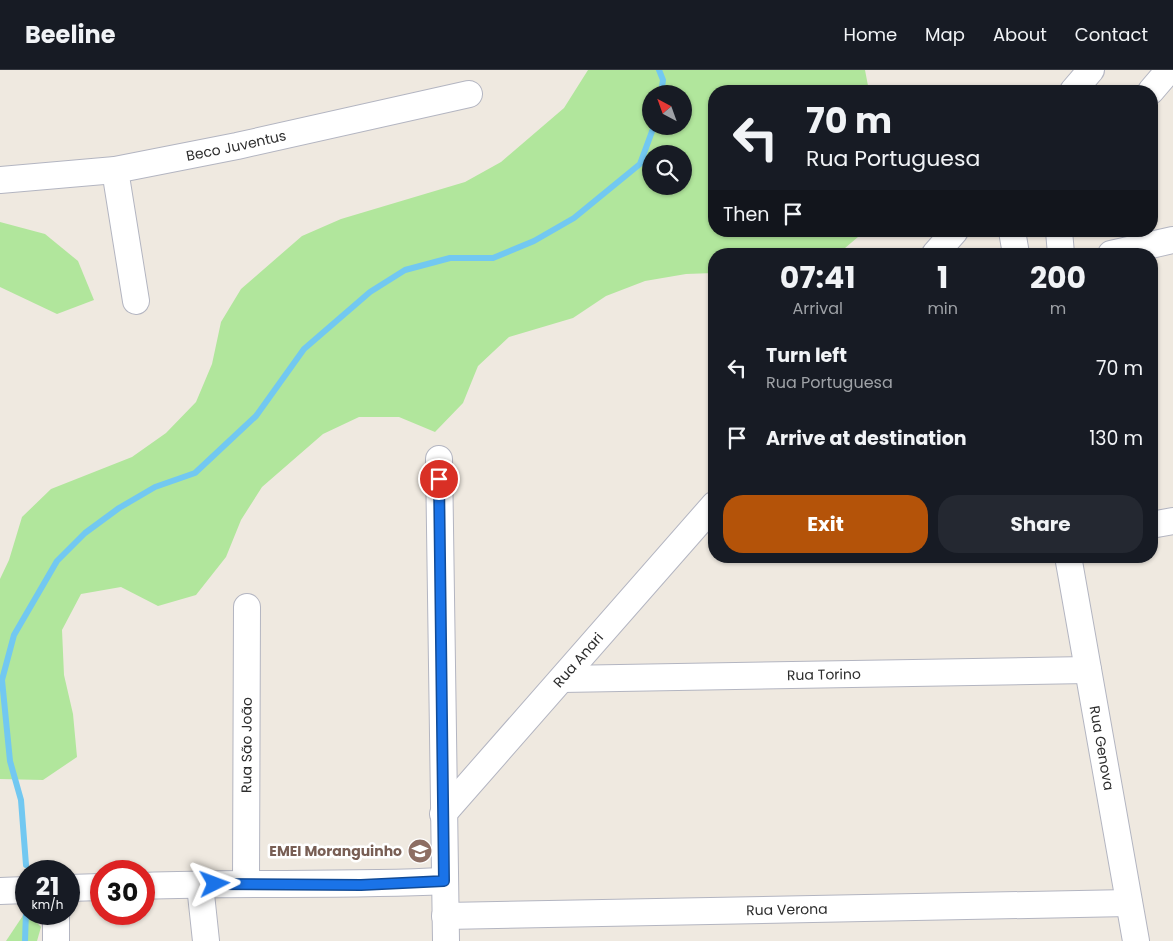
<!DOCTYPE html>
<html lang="en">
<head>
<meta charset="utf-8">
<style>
  body { margin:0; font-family:Poppins,sans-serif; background:#242831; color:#f1f3f6; height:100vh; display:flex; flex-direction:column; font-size:19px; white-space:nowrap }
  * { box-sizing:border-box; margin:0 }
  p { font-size:16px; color:#9ea1a6 }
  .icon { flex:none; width:28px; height:28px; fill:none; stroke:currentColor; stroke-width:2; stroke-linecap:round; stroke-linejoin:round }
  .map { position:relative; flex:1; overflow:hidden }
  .drawer { position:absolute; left:708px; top:178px; width:450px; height:315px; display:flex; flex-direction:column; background:#171b24; border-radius:20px; box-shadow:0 1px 4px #0004 }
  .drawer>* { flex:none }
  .hud { position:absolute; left:708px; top:15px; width:450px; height:152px; border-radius:20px; box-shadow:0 1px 4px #0004; background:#171b24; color:#f1f3f6; overflow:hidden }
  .needle { width:32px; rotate:319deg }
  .buttons { position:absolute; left:642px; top:15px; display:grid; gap:10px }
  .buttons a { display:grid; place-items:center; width:50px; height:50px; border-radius:50%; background:#171b24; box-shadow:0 1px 4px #0004; font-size:25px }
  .speed { position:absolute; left:15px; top:790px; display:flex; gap:10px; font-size:25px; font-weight:700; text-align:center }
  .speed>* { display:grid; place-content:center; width:65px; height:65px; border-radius:50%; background:#171b24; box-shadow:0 1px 4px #0004; line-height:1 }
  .speed small { font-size:12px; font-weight:400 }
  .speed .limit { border:8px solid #d22; background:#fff; color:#111 }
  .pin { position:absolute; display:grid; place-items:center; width:42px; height:42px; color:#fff; margin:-21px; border:2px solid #fff; border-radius:50%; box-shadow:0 1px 5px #0007 }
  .me { position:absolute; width:55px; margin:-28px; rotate:87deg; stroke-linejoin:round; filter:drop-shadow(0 0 4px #0008) }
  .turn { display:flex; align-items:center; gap:18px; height:105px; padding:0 15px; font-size:22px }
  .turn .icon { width:65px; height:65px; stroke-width:2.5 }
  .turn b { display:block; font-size:35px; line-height:42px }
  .then { display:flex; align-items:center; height:48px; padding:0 15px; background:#0003; gap:10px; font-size:19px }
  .eta { display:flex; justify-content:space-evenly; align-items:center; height:85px; text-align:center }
  .eta b { font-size:30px; font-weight:700; line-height:35px }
  .button { display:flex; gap:10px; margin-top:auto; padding:10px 15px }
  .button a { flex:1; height:58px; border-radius:20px; background:#b45309; color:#fff; font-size:20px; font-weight:700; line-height:58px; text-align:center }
  .button a+a { background:#242831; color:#f1f3f6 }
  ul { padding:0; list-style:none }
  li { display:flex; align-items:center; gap:15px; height:70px; padding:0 15px }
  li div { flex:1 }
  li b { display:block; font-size:19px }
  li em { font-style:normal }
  header { display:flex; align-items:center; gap:30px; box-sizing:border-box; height:70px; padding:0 25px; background:#171b24; border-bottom:1px solid #363941 }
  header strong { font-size:24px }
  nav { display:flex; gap:28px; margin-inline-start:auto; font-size:18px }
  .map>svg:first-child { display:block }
  .green { fill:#b1e69c; fill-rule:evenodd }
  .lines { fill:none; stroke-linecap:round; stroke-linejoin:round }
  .stream { stroke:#72c8f1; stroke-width:6 }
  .minor-casing { stroke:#b3b5c1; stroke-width:28 }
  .minor { stroke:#fff; stroke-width:26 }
  .route-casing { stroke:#114b97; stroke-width:12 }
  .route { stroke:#1a73e8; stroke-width:9 }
  .labels { text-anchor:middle; stroke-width:5; stroke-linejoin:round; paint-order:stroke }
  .street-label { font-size:14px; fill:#2d2d2d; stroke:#fff }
  .education-label { font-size:14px; font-weight:bold; fill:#785e54; stroke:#fff; text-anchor:end }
</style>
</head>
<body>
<header>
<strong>Beeline</strong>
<nav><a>Home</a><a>Map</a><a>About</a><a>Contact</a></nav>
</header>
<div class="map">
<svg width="1173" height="871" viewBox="0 0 1173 871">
  <rect width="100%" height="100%" fill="#efe9e0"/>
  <g class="green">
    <path d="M 588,0 L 865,0 L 869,21 L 714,21 L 714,161 L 865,161 L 838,184 L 714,184 L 714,203 L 686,204 L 645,211 L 606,226 L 573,248 L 509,267 L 478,296 L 463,333 L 435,362 L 399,347 L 359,347 L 323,364 L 262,417 L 241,450 L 226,487 L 196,525 L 158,536 L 121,517 L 81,524 L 62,560 L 64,605 L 73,644 L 77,687 L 43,710 L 0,709 L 0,509 L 9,490 L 22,447 L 51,419 L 132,387 L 166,363 L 196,332 L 212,294 L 221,252 L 241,219 L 302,166 L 341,149 L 465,112 L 501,92 L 564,38 ZM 651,24 L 684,24 L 684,56 L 651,56 ZM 651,84 L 684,84 L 684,116 L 651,116 Z"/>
    <polygon points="0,152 45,164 78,191 94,230 57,244 0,217"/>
    <polygon points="26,841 41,857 37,871 6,871"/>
  </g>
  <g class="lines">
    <g class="stream">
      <polyline points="659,0 663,10 661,24"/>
      <polyline points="26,795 21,730 10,691 2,610 14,565 57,491 85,463 119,438 155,417 195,403 256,346 304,279 370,222 405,200 450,188 493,188 534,171 574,148 640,94 654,56"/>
      <polyline points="25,871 26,841"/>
    </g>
    <defs>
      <g id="minor">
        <polyline points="1073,21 1091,0"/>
        <polyline points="1151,21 1169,0"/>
        <polyline points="115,100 136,231"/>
        <path id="s1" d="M 0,110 L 115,100 L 237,76 L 469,24"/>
        <polyline points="1012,161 1016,184"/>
        <polyline points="1059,161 1061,184"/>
        <polyline points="935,184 955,161"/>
        <polyline points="1111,184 1173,170"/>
        <polyline points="439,389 446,871"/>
        <polyline points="1151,455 1173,451"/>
        <path id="s2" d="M 1068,486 L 1136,871"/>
        <path id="s3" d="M 562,609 L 1088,600"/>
        <path id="s4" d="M 443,744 L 714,435"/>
        <path id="s5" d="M 246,813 L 247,537"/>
        <polyline points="200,815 206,871"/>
        <path d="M 144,816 C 244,812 344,816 444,811"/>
        <polyline points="69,818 101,817"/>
        <polyline points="0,821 26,820"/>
        <path id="s6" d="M 445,846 L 1129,833"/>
        <polyline points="56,871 56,844"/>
      </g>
    </defs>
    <use href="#minor" class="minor-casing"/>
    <use href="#minor" class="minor"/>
  </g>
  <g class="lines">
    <defs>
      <polyline id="route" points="215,814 361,815 444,811 439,409"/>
    </defs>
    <use href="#route" class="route-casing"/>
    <use href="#route" class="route"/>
  </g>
  <defs>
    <symbol id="school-disc" viewBox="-11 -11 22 22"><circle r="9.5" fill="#8d6e63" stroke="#fff"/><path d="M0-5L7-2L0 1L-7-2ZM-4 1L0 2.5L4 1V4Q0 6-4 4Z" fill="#fff"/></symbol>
  </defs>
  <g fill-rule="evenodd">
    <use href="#school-disc" x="406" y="767" width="28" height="28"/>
  </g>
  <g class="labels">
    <g class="street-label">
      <text dy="5" stroke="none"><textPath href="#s1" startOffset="239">Beco Juventus</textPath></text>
      <text dy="5" stroke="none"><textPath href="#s4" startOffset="205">Rua Anari</textPath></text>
      <text dy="5" stroke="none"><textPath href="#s3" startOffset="262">Rua Torino</textPath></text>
      <text dy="5" stroke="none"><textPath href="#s5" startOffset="138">Rua São João</textPath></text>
      <text dy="5" stroke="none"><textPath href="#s2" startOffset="195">Rua Genova</textPath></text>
      <text dy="5" stroke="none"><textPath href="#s6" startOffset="342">Rua Verona</textPath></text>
    </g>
    <g class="education-label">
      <text x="402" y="786">EMEI Moranguinho</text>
    </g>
  </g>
</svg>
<div class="buttons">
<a><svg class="needle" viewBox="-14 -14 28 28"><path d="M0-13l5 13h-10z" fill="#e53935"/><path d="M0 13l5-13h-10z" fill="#9ea1a6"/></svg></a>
<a><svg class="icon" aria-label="search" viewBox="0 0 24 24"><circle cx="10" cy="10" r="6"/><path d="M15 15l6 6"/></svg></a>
</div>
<div class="speed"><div>21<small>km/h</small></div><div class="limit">30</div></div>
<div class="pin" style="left:439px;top:409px;background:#d93025"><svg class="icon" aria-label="arrive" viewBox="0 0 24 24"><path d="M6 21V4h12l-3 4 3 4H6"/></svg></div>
<svg class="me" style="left:215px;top:814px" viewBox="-20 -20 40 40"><path d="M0-17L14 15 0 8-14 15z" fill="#1a73e8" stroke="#fff" stroke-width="4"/></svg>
<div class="hud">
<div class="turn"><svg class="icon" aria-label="left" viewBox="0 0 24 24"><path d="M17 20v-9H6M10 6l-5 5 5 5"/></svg><div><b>70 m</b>Rua Portuguesa</div></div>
<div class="then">Then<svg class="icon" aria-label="arrive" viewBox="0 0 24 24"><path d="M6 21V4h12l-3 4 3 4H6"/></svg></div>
</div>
<section class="drawer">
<div class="eta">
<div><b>07:41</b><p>Arrival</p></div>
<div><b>1</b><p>min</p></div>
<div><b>200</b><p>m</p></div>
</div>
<ul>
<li><svg class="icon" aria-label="left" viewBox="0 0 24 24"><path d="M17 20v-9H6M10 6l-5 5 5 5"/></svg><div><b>Turn left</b><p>Rua Portuguesa</p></div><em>70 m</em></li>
<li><svg class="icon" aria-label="arrive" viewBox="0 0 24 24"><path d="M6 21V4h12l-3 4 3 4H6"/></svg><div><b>Arrive at destination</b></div><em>130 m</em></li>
</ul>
<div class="button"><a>Exit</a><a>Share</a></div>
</section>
</div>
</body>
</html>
